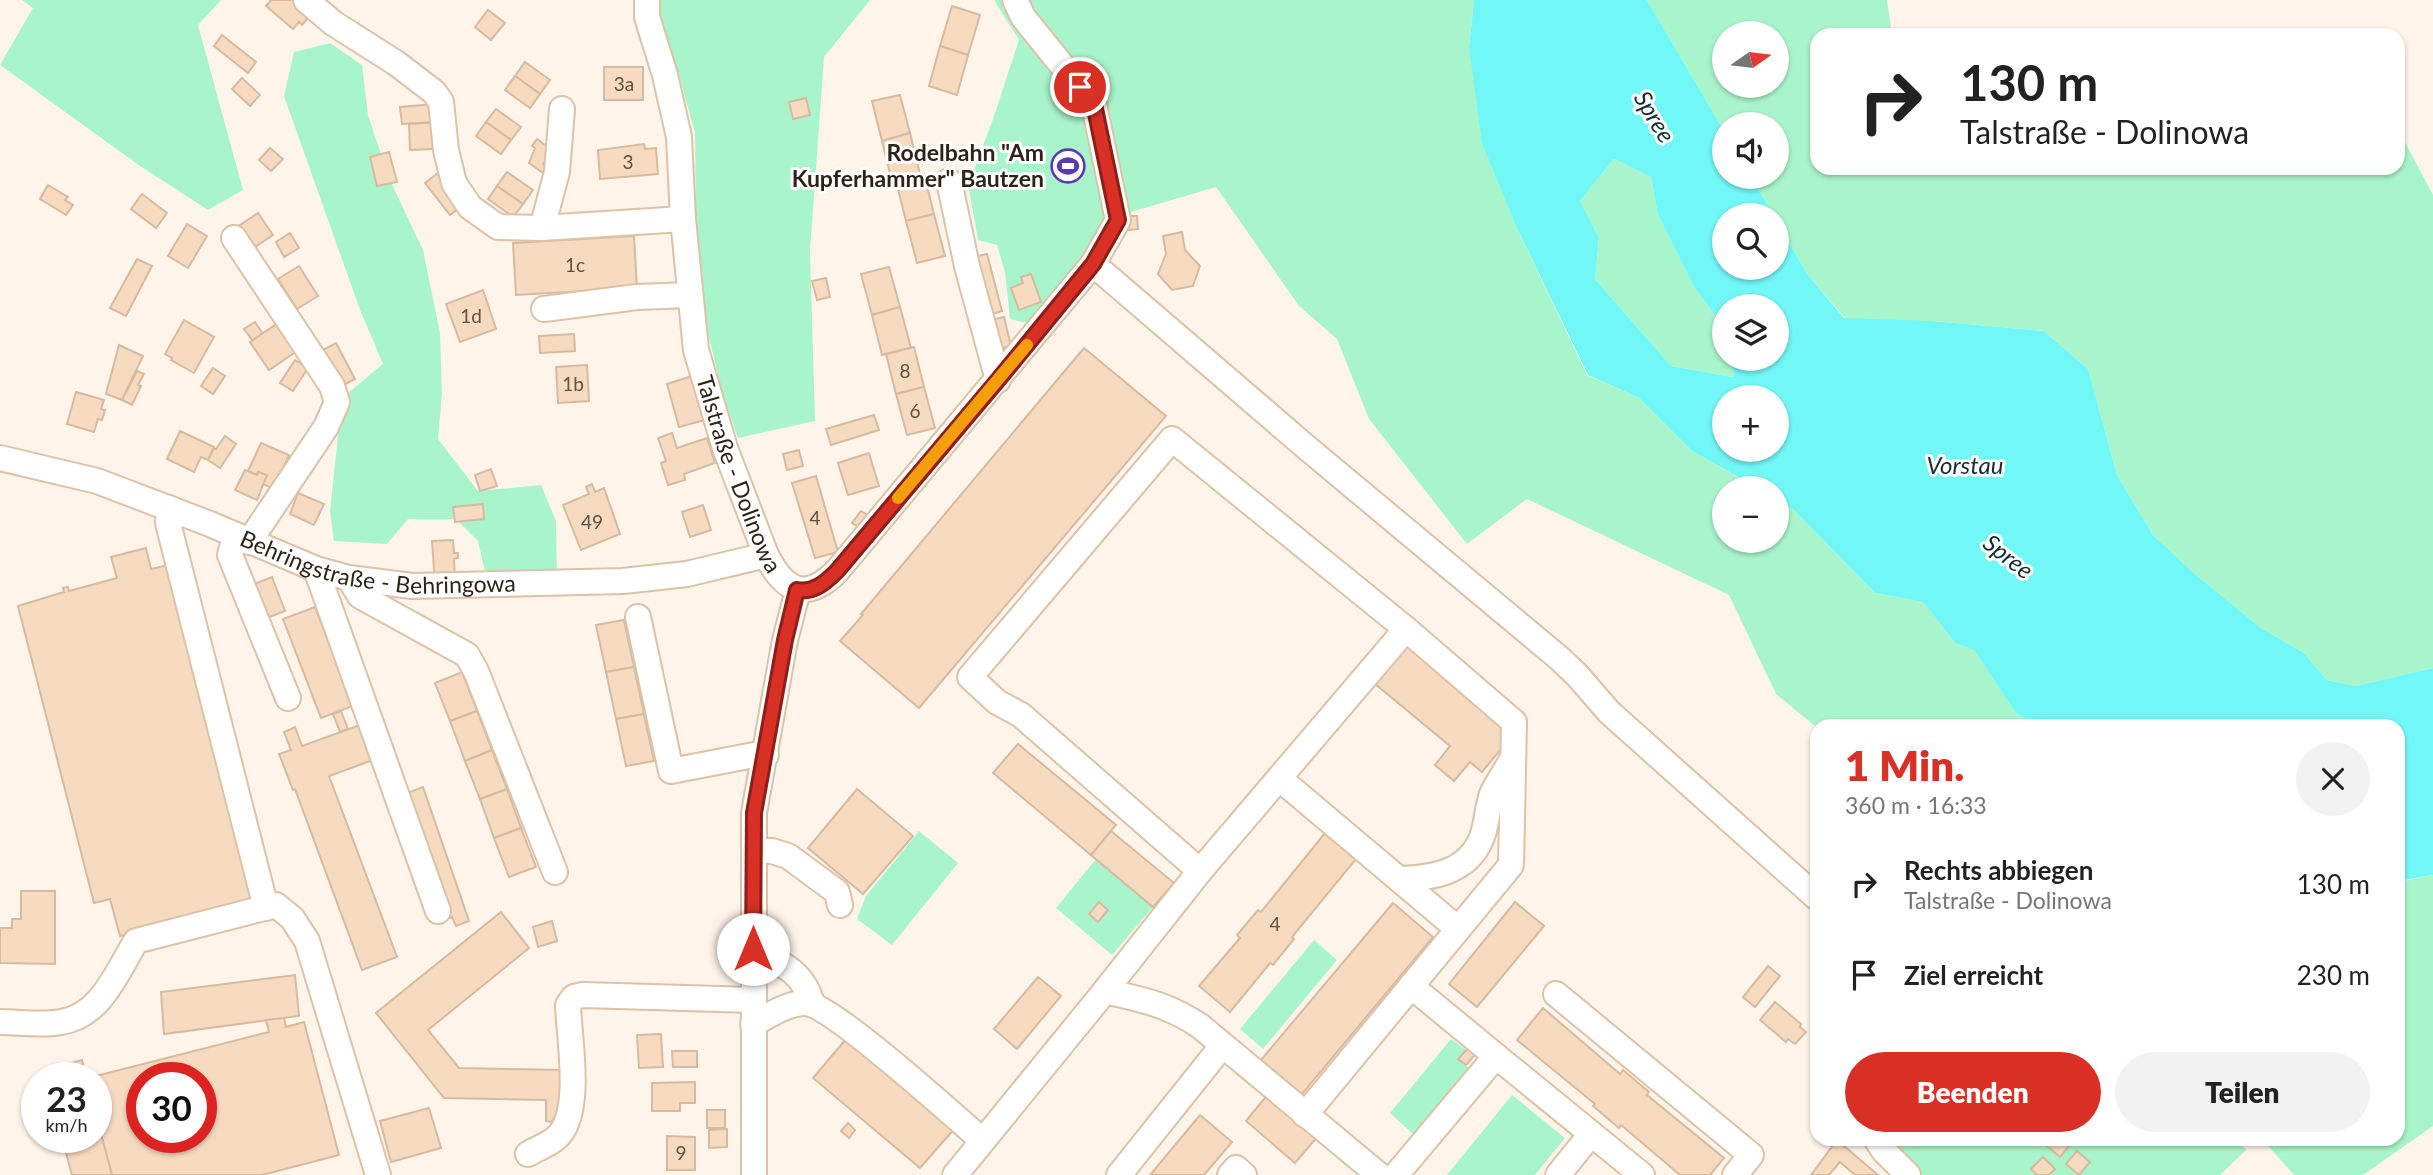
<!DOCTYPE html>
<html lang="de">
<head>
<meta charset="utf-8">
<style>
  body { margin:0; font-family:Lato,sans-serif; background:#f2f2f2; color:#222; height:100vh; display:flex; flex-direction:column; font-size:26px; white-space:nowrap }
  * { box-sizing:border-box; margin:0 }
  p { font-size:23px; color:#767676 }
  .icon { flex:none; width:38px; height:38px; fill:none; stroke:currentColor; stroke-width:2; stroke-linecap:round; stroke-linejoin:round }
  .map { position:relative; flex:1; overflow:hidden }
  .drawer { position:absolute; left:1810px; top:719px; width:595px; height:427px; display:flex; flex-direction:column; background:#fff; border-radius:21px; box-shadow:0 2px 5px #0004 }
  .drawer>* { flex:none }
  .top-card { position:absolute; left:1810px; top:28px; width:595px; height:147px; border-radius:21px; box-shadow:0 2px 5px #0004; background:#fff; color:#222; overflow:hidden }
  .needle { width:46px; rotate:76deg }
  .controls { position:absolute; left:1712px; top:21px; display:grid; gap:14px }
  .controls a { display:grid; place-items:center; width:77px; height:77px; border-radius:50%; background:#fff; box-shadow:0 2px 5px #0004; font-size:35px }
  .speed { position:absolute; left:21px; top:1062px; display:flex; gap:14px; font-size:35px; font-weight:700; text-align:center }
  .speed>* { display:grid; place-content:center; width:91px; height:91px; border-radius:50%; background:#fff; box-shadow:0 2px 5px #0004; line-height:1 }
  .speed small { font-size:18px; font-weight:400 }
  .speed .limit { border:10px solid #d22; background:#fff; color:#111 }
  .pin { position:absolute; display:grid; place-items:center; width:60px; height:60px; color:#fff; margin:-30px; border:4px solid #fff; border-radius:50%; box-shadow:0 2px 7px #0007 }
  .me { position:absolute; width:77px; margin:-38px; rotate:0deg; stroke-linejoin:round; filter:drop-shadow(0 0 5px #0008) }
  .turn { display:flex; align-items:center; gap:24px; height:147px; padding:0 35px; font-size:32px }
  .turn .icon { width:91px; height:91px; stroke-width:2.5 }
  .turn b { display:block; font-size:49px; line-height:60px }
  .round { display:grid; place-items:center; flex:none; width:74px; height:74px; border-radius:37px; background:#f2f2f2 }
  .overview { display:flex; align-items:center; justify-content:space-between; height:119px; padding:0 35px }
  h1 { font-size:42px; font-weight:800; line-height:52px; color:#d93025 }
  .primary-button { display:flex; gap:14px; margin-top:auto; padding:14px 35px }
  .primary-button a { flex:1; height:80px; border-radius:42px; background:#d93025; color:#fff; font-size:28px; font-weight:800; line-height:80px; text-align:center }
  .primary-button a+a { background:#f2f2f2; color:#222 }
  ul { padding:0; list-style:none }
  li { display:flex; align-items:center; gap:21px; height:91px; padding:0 35px }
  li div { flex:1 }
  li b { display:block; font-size:26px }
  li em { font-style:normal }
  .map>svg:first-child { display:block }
  .green { fill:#a9f5cb; fill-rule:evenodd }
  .water { fill:#72f7f7; fill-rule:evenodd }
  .building { fill:#f6dbc0; stroke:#d6bba1; stroke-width:2; fill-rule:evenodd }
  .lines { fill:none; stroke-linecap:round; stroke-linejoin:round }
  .minor-casing { stroke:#dcc2a7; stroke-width:28 }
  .minor { stroke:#fff; stroke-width:24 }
  .route-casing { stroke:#8d1f18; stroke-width:18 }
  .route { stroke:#d93025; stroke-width:12 }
  .slow { stroke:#f59e0b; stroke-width:12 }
  .labels { text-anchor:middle; stroke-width:6; stroke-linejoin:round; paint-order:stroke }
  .number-label { font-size:19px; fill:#5f5143 }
  .poi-label { font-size:23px; font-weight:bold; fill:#2d2319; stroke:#fff; text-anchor:end }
  .street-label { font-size:23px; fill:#2d2319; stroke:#fff }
  .water-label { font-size:24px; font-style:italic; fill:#182f2f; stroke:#fff }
</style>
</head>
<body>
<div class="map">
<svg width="2433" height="1175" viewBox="0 0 2433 1175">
  <rect width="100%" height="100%" fill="#fff4e9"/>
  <g class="green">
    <polygon points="22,0 221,0 198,25 243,190 208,210 140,166 0,65 33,8"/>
    <polygon points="657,0 870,0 824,57 810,251 815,421 738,438 723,396 706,325 696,217 695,133 677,68 656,15"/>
    <polygon points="994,0 1008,0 1082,104 1111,212 1064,291 1027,323 1010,319 1005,272 997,245 978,240 968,185 992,122 1019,40"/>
    <polygon points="1024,0 1474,0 1469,47 1517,228 1587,375 1639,398 1692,451 1757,488 1724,488 1724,541 1776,541 1776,499 1793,509 1875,593 1923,602 1954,642 1974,650 2015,712 2037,726 1816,727 1776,694 1729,595 1527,499 1467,544 1369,419 1337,339 1299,306 1216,187 1124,214 1100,101"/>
    <path d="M 1647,0 L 1887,0 L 1892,35 L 1816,35 L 1816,168 L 2398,168 L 2398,129 L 2433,195 L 2433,668 L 2356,686 L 2327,680 L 2304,653 L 2261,628 L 2195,574 L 2153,535 L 2117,475 L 2088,369 L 2044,331 L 1933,321 L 2040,500 L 1844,317 L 1808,275 L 1776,220 L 1776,215 L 1774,215 L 1751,177 L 1776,177 L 1776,124 L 1724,124 L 1724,131 ZM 1724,33 L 1776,33 L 1776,86 L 1724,86 Z"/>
    <polygon points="330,43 362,65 368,115 389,178 423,250 440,333 442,393 438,439 478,491 541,485 556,521 557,583 488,585 478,541 456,519 408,519 387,544 334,541 330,511 342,398 383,364 360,310 284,96 294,52"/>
    <polygon points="1614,159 1651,177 1658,215 1694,287 1724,327 1724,359 1735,359 1733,377 1671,366 1595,279 1599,238 1580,201"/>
    <polygon points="919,831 958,863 892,945 857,919 866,896"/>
    <polygon points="1096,859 1153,907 1112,955 1056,908"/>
    <polygon points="2433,875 2433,1126 2363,1175 2294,1175 2262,1139 2398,1139 2398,882"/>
    <polygon points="1314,940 1337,960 1263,1049 1240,1029"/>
    <polygon points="1451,1039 1466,1050 1459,1059 1470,1069 1415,1136 1390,1113"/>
    <polygon points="1512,1095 1565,1138 1535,1175 1447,1175"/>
    <polygon points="1895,1139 2236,1139 2246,1150 2220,1175 1908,1175 1884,1151"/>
  </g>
  <path class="water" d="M 1474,0 L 1647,0 L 1724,131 L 1724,177 L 1751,177 L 1774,215 L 1724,215 L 1724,268 L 1776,268 L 1776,220 L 1808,275 L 1844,318 L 1932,321 L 2044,331 L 2088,369 L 2117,475 L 2153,535 L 2195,574 L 2261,628 L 2304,653 L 2327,680 L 2356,686 L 2433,668 L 2433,875 L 2398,881 L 2398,726 L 2037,726 L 2015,712 L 1974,650 L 1955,643 L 1923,602 L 1875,593 L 1793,509 L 1776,499 L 1776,488 L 1758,488 L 1692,451 L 1639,398 L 1588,375 L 1517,228 L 1482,143 L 1469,47 ZM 1614,159 L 1651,177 L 1658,215 L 1694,287 L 1724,327 L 1724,306 L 1776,306 L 1776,359 L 1735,359 L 1733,377 L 1671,366 L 1595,279 L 1599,238 L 1580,201 ZM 1724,397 L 1776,397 L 1776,450 L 1724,450 Z"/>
  <g class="building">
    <polygon points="271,0 294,0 313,12 302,25 299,22 293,29 266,6"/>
    <polygon points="952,6 980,15 968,55 940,46"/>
    <polygon points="488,10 505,23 491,40 475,27"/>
    <polygon points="222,35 256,62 248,73 214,46"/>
    <polygon points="940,46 968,55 957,95 929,86"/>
    <polygon points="525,62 550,80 540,94 515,76"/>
    <rect x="604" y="67" width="39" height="33"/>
    <polygon points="515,76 540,94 530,108 505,90"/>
    <polygon points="242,78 260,95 250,106 232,89"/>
    <polygon points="900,95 910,133 882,141 872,101"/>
    <polygon points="806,98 810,115 793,119 789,102"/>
    <polygon points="434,104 435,122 402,124 400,107"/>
    <polygon points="496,109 521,127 511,140 486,122"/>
    <polygon points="439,122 435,149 410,150 409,124"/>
    <polygon points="486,122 511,140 501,154 476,136"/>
    <polygon points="910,133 920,174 892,182 882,141"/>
    <polygon points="537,139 549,148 545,155 548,157 543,164 547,166 543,173 529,163 535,148 532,146"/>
    <polygon points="644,144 645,149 656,148 658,174 600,179 598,150"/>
    <polygon points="270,148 283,159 271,171 259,160"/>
    <polygon points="389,152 397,182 377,186 370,157"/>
    <polygon points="507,172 533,190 523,204 497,186"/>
    <polygon points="438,173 463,205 450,215 425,183"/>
    <polygon points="924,174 934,214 906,221 896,181"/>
    <polygon points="48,185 68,197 65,200 73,205 66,215 40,199"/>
    <polygon points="497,186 523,204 513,217 488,199"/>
    <polygon points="142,194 167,213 156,228 131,209"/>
    <polygon points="258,213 273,235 255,247 240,225"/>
    <polygon points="934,214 945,256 917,263 906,221"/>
    <polygon points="1128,216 1137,216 1138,229 1129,230"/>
    <polygon points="187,224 207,236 188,268 168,256"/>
    <polygon points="1182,232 1185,250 1200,266 1193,286 1172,290 1158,274 1166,254 1163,236"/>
    <polygon points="290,233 299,248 284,257 276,242"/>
    <polygon points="634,236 637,288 516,295 513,243"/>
    <polygon points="987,254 1002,311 989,315 974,257"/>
    <polygon points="137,259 152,266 126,316 110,308"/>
    <polygon points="299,266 318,296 297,309 278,279"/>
    <polygon points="889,267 900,307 872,315 861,274"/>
    <polygon points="1031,274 1041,302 1019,310 1011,288 1023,283 1021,277"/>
    <polygon points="826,278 830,297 817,300 812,281"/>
    <polygon points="483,290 496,329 460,342 446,304"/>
    <polygon points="900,307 911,348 882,355 872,315"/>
    <polygon points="1004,317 1011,346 997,349 990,320"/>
    <polygon points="184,320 214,337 194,373 171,360 172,358 165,354"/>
    <polygon points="255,322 263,334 253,341 244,329"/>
    <polygon points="278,323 297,351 269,370 250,342"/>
    <polygon points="574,334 575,351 540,353 539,336"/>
    <polygon points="336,343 355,379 340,387 321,351"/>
    <polygon points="119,345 143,356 122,400 106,394"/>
    <polygon points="914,347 924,387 896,394 886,354"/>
    <polygon points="1084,348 1166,416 919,708 840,641 863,615 861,614"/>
    <polygon points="295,360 308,368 293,391 280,383"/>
    <polygon points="587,365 589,401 558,403 556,367"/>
    <polygon points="213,368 225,376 213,394 201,386"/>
    <polygon points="137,371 144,374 138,385 141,386 132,405 122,400"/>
    <polygon points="692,376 705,420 679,427 667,384"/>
    <polygon points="924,387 935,428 907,435 896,394"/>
    <polygon points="76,392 104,400 101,409 105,410 102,420 98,419 94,432 67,424"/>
    <polygon points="874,415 879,430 831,445 826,429"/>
    <polygon points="180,431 214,447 208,460 201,457 194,472 167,459"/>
    <polygon points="672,433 677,448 707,438 715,463 684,474 685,480 668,485 661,463 666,461 658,438"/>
    <polygon points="225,436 236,444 220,468 208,460 214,448 216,449"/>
    <polygon points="261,443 289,455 274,489 263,484 267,475 258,472 257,475 248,471"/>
    <polygon points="799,450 803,466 787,470 783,454"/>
    <polygon points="869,453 879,486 848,495 838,463"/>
    <polygon points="491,469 497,486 480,491 475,475"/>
    <polygon points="245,470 257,475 258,472 267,475 257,500 235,490"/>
    <polygon points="816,476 838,552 815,558 792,483"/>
    <polygon points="592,484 595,492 604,488 620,534 581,550 563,505 589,494 586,487"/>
    <polygon points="298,493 324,504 314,525 290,514"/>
    <polygon points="483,504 484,519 455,522 453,507"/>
    <polygon points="703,505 711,530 690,537 682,512"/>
    <polygon points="861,511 868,515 860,528 852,523"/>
    <polygon points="453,540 454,553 458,553 458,558 454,559 455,583 435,584 432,541"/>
    <polygon points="146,548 151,569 168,565 255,901 120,936 110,899 94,903 18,606 64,592 63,588 68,587 69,591 117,578 111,557"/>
    <polygon points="272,577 285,611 267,618 254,584"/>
    <polygon points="315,607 353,706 321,718 283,619"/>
    <polygon points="624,620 634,667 606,672 596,625"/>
    <polygon points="1407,642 1509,732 1506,743 1482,772 1470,762 1454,781 1435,765 1450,746 1374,683"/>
    <polygon points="634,667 644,714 616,719 606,672"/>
    <polygon points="462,672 477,711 450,721 435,683"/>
    <polygon points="341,711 348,729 340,732 333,714"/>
    <polygon points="477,711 492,750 465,761 450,721"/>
    <polygon points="644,714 654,761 626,766 616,719"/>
    <polygon points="360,725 373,760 329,776 397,957 362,970 295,789 293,790 279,754 291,750 284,732 295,727 302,746"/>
    <polygon points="1018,744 1116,825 1091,855 993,773"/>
    <polygon points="492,750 507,789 480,799 465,761"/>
    <polygon points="423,787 469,921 456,926 452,917 450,918 407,793"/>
    <polygon points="507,789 521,828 494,838 480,799"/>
    <polygon points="857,789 913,836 863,894 808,848"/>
    <polygon points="521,828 536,867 509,877 494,838"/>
    <polygon points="1111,831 1174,883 1153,907 1091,855"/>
    <polygon points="1325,833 1356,859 1292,937 1294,939 1273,965 1270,963 1230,1012 1199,986 1240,938 1237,935 1258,910 1261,912"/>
    <polygon points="21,891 55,891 55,964 0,963 0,928 12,928 12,919 21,919"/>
    <polygon points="1099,902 1108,910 1098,922 1089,914"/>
    <polygon points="1515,902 1544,926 1477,1007 1449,984"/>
    <polygon points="1393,903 1433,937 1302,1094 1261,1060"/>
    <polygon points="501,912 529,948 428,1030 459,1068 564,1070 559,1112 551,1122 546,1121 546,1100 444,1098 376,1013"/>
    <polygon points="552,921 557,941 538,947 533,927"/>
    <polygon points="1768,966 1780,976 1755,1007 1743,997"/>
    <polygon points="295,975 299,1016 164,1034 161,992"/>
    <polygon points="1038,977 1061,996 1017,1049 994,1029"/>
    <polygon points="1775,1002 1801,1024 1800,1027 1806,1032 1795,1044 1788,1039 1786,1042 1760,1020"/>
    <polygon points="1543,1008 1620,1074 1623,1070 1649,1092 1647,1095 1724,1158 1710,1175 1680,1175 1621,1125 1619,1128 1593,1106 1595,1104 1517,1040"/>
    <path d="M 284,1018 L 286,1027 L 304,1022 L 339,1155 L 262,1175 L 112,1175 L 96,1116 L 96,1078 L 88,1078 L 269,1032 L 266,1020 ZM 142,1078 L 201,1078 L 201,1138 L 142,1138 Z"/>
    <polygon points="661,1034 663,1067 639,1068 637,1035"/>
    <polygon points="847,1038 955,1128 920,1168 813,1078"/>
    <polygon points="1471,1045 1478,1051 1466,1065 1458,1059"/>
    <polygon points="672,1051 697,1051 697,1067 673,1067"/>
    <polygon points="82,1060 86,1078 47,1078 45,1070"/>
    <polygon points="695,1082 695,1103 680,1103 680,1111 652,1111 652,1083"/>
    <polygon points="1268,1094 1318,1136 1295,1163 1246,1121"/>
    <polygon points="429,1108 441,1148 391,1162 380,1121"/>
    <rect x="707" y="1110" width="18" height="18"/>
    <polygon points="1200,1115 1232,1142 1204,1175 1150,1175"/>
    <polygon points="96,1116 112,1175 72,1175 62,1138 96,1138"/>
    <polygon points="848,1123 855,1130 849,1138 841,1131"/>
    <polygon points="727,1129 727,1147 709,1148 709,1130"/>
    <polygon points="667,1136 695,1137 695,1170 667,1170"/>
    <polygon points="2053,1139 2066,1139 2071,1144 2060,1157 2047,1146"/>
    <polygon points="1837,1140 1878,1175 1855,1175 1840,1162 1829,1175 1811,1175"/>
    <polygon points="2077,1151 2090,1162 2079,1175 2066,1164"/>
    <polygon points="2043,1157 2055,1169 2049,1175 2037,1175 2031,1169"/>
  </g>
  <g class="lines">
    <defs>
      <g id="minor">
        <polyline points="306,0 333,23 396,63 434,92 441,102 446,150 454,183 470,207 498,227 542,228 557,172 562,109"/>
        <path id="s1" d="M 647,0 L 647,17 L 665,75 L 679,137 L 683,219 L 696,350 L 725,448 L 766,555 C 785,592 806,602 837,571 L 1093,264 L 1118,220 L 1094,105 L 1023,17 L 1015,0"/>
        <polyline points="949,181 967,266 998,380"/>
        <polyline points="542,228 683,219"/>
        <polyline points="234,238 332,386 337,402 326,427 249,542"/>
        <polyline points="1093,264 1306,447 1559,658 1577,675 1609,712 1816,897"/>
        <polyline points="544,309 637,297 690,295"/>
        <path id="s2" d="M 0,458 L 97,481 L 210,524 L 316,569 L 349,578 L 412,586 L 623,581 L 687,574 L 766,555"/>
        <polyline points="169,508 168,523 266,908"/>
        <polyline points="235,536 230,555 288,698"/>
        <polyline points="316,569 438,911"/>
        <polyline points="349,578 360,596 467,655 476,671 555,872"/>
        <polyline points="638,617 671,771 754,755 766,755"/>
        <polyline points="1280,779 1458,929"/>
        <polyline points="754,851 772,851 788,856 837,892 840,905"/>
        <polyline points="1200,871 1021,715 997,702 970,677 1172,439 1406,629"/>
        <path d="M 1399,879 C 1432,878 1468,873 1482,837 C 1487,824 1487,808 1492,794 C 1497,783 1505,772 1511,761"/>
        <path d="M 753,949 C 781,963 804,972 812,1004"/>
        <polyline points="1411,986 1496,1056"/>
        <polyline points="1105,991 1200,871 1406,629 1514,722 1511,865 1305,1115"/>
        <polyline points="1556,994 1751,1155 1735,1175"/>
        <path d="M 0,1022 C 19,1022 42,1026 61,1022 C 101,1016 117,972 136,941 L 276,905 L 292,918 L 307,941 L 378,1175"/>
        <path d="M 753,1024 C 768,1016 786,1004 803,1003 C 828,1001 956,1118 982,1140"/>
        <polyline points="1876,1139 1884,1151 1908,1175"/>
        <path d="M 528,1154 C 538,1148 553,1143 560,1134 C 582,1107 569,1038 568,1005 L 574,997 L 583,995 L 753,1000"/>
        <polyline points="754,1175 754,813 785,640 798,590"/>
        <path d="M 955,1175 L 1105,991 C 1143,1000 1167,1004 1200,1026 L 1379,1175"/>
        <polyline points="1119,1175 1222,1046"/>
        <polyline points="1230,1175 1236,1168 1244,1175"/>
        <polyline points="1396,1175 1496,1056 1642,1175"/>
        <polyline points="1558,1175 1591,1134"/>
      </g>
    </defs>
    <use href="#minor" class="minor-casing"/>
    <use href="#minor" class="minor"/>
  </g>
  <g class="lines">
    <defs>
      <path id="route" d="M 753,949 L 754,813 L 785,640 L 797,590 C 814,593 826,582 837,571 L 998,380 L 1093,264 L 1118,220 L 1094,104 L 1080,87"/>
    </defs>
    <use href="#route" class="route-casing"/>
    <use href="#route" class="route"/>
    <polyline class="slow" points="898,498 1027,345"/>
  </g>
  <defs>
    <symbol id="stadium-ring" viewBox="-11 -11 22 22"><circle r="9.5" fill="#fff" stroke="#5b3ab2" stroke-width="1.5"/><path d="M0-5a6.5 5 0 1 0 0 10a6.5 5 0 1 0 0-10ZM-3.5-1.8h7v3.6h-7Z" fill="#5b3ab2"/></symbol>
  </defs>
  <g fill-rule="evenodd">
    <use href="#stadium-ring" x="1049" y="147" width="38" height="38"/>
  </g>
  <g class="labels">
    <g class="number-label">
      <text x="624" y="91">3a</text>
      <text x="628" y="169">3</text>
      <text x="575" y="272">1c</text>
      <text x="471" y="323">1d</text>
      <text x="905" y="378">8</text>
      <text x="573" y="391">1b</text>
      <text x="915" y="418">6</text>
      <text x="815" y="525">4</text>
      <text x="592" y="529">49</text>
      <text x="1275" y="931">4</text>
      <text x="681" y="1160">9</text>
    </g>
    <g class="poi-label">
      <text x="1044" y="161">Rodelbahn "Am<tspan x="1044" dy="26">Kupferhammer" Bautzen</tspan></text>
    </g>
    <g class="street-label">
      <text dy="8" stroke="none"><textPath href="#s1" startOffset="486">Talstraße - Dolinowa</textPath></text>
      <text dy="8" stroke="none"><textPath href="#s2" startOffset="396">Behringstraße - Behringowa</textPath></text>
    </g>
    <g class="water-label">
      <text transform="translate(1654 117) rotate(59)" y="8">Spree</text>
      <text x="1965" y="474">Vorstau</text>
      <text transform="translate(2008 557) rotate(38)" y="8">Spree</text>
    </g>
  </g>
</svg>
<div class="controls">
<a><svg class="needle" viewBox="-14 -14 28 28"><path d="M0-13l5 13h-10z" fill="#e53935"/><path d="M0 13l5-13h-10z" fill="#767676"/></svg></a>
<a><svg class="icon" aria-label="sound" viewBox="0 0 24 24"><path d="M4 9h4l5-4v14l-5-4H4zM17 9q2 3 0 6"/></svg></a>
<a><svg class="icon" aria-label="search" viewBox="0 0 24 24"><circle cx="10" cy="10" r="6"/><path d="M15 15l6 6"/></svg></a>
<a><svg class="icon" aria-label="layers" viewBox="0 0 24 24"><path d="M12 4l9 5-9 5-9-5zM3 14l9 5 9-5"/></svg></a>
<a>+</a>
<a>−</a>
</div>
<div class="speed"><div>23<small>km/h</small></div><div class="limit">30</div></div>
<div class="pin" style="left:1080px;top:87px;background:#d93025"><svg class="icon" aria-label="arrive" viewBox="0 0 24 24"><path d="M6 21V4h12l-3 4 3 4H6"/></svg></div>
<svg class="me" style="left:753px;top:949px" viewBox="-20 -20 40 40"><circle r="19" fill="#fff"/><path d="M0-13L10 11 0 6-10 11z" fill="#d93025"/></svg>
<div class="top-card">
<div class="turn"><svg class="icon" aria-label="right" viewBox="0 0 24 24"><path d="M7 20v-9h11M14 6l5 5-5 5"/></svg><div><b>130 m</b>Talstraße - Dolinowa</div></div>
</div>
<section class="drawer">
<div class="overview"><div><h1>1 Min.</h1><p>360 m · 16:33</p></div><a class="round"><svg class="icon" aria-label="close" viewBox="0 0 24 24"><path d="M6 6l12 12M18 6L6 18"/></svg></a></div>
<ul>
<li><svg class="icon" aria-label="right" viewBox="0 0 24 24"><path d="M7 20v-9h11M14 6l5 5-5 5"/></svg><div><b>Rechts abbiegen</b><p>Talstraße - Dolinowa</p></div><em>130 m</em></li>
<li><svg class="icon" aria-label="arrive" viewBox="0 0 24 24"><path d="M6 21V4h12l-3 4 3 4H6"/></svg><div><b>Ziel erreicht</b></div><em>230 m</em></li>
</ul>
<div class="primary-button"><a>Beenden</a><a>Teilen</a></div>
</section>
</div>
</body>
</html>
